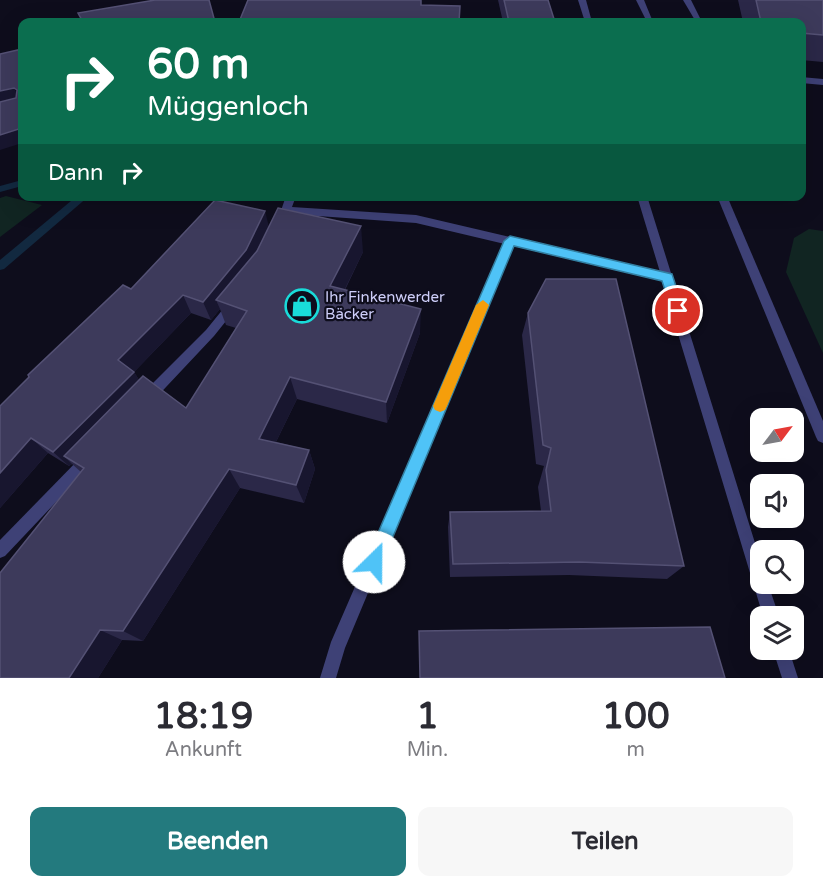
<!DOCTYPE html>
<html lang="de">
<head>
<meta charset="utf-8">
<style>
  body { margin:0; font-family:"Varela Round",sans-serif; background:#f7f7f7; color:#2b2b33; height:100vh; display:flex; flex-direction:column; font-size:22px; white-space:nowrap }
  * { box-sizing:border-box; margin:0 }
  p { font-size:20px; color:#7c7c81 }
  .icon { flex:none; width:33px; height:33px; fill:none; stroke:currentColor; stroke-width:2; stroke-linecap:round; stroke-linejoin:round }
  .map { position:relative; height:678px; overflow:hidden }
  .side { display:flex; flex-direction:column; background:#fff; flex:1 }
  .side>* { flex:none }
  .banner { position:absolute; left:18px; top:18px; width:788px; height:183px; border-radius:12px; box-shadow:0 6px 24px #0002; background:#0b6e4f; color:#fff; overflow:hidden }
  .needle { width:39px; rotate:58deg }
  .tools { position:absolute; left:750px; top:408px; display:grid; gap:12px }
  .tools a { display:grid; place-items:center; width:54px; height:54px; border-radius:12px; background:#fff; box-shadow:0 6px 24px #0002; font-size:30px }
  .pin { position:absolute; display:grid; place-items:center; width:51px; height:51px; color:#fff; margin:-26px; border:3px solid #fff; border-radius:50%; box-shadow:0 2px 6px #0007 }
  .me { position:absolute; width:66px; margin:-33px; rotate:23deg; stroke-linejoin:round; filter:drop-shadow(0 0 4px #0008) }
  .turn { display:flex; align-items:center; gap:21px; height:126px; padding:0 30px; font-size:27px }
  .turn .icon { width:78px; height:78px; stroke-width:2.5 }
  .turn b { display:block; font-size:42px; line-height:51px }
  .then { display:flex; align-items:center; height:57px; padding:0 30px; background:#0003; gap:12px; font-size:22px }
  .eta { display:flex; justify-content:space-evenly; align-items:center; height:102px; text-align:center }
  .eta b { font-size:36px; font-weight:800; line-height:42px }
  .action { display:flex; gap:12px; margin-top:auto; padding:12px 30px }
  .action a { flex:1; height:69px; border-radius:12px; background:#237a7e; color:#fff; font-size:24px; font-weight:800; line-height:69px; text-align:center }
  .action a+a { background:#f7f7f7; color:#2b2b33 }
  .map>svg:first-child { display:block }
  .green { fill:#112522 }
  .lines { fill:none; stroke-linecap:round; stroke-linejoin:round }
  .stream { fill:#122940; fill-rule:evenodd }
  .lane { fill:#3e4176; fill-rule:evenodd }
  .street { fill:#3e4176; fill-rule:evenodd }
  .wall { fill:#2b2848; fill-rule:evenodd }
  .shaded-wall { fill:#18162f }
  .building { fill:#3d3a5b; stroke:#545174; stroke-width:1.5 }
  .route { fill:#4fc3f7; stroke:#337fa1; stroke-width:1.5 }
  .slow { fill:#f59e0b }
  .labels { text-anchor:middle; stroke-width:4.5; stroke-linejoin:round; paint-order:stroke }
  .poi-label { font-size:15px; fill:#cecef9; stroke:#0e0d1c; text-anchor:start }
</style>
</head>
<body>
<div class="map">
<svg width="823" height="678" viewBox="0 0 823 678">
  <rect width="100%" height="100%" fill="#0e0d1c"/>
  <g class="green">
    <polygon points="6,196 42,205 0,237 0,198"/>
    <polygon points="809,229 823,231 823,353 786,272 794,238"/>
  </g>
  <g class="lines">
    <g class="stream">
      <polygon points="22,180 22,186 0,192 0,186"/>
      <polygon points="77,196 89,196 4,269 0,270 0,260"/>
    </g>
    <g class="lane">
      <polygon points="636,0 644,0 653,22 647,22"/>
      <polygon points="683,0 691,0 702,22 696,22"/>
      <polygon points="801,77 823,79 823,85 801,83"/>
      <polygon points="717,196 727,196 823,421 823,443 818,441 816,437"/>
      <polygon points="510,237 515,241 345,648 336,678 320,678 331,642 505,241"/>
    </g>
    <g class="street">
      <polygon points="578,0 586,0 592,22 585,22"/>
      <polygon points="286,196 296,196 292,207 416,215 660,272 637,196 647,196 760,559 760,584 768,584 779,616 763,616 662,281 416,223 290,214 285,228 281,229 276,225"/>
      <polygon points="232,301 238,306 214,336 151,403 146,405 141,403 140,399 141,395 206,330 228,303"/>
      <polygon points="88,453 93,455 95,459 93,463 5,556 0,558 0,540 83,455"/>
      <polygon points="773,650 789,650 798,678 782,678"/>
    </g>
  </g>
  <g class="wall">
    <polygon points="498,0 548,0 555,22 503,22"/>
    <polygon points="738,0 823,0 823,62 801,60 801,22 743,22"/>
    <path d="M 269,226 L 363,252 L 345,290 L 420,333 L 387,423 L 297,399 L 276,442 L 309,450 L 315,469 L 304,503 L 240,488 L 143,641 L 122,640 L 98,678 L 0,678 L 81,472 L 72,464 L 69,466 L 48,453 L 0,508 L 0,406 L 131,289 ZM 220,309 L 226,325 L 236,328 L 186,408 L 139,380 L 134,372 L 191,313 L 211,320 Z"/>
    <polygon points="528,313 684,566 667,579 569,575 450,577 448,527 450,512 541,511 538,487 544,466 536,464 522,335"/>
  </g>
  <g class="shaded-wall">
    <polygon points="14,88 21,101 0,106 0,91"/>
    <polygon points="22,128 22,143 0,150 0,135"/>
    <polygon points="265,211 270,231 252,269 216,300 220,309 211,320 203,302"/>
    <polygon points="361,226 363,252 334,311 330,286"/>
    <polygon points="183,295 191,313 134,372 145,389 64,456 72,464 69,466 53,452 118,360"/>
    <polygon points="421,309 420,333 387,423 386,402"/>
    <polygon points="290,377 297,399 268,458 259,439"/>
    <polygon points="31,438 48,453 0,508 0,473"/>
    <polygon points="309,450 315,469 304,503 296,485"/>
    <polygon points="229,469 240,488 143,641 123,631"/>
    <polygon points="100,630 122,640 98,678 69,678"/>
  </g>
  <g class="building">
    <polygon points="155,0 209,0 215,22 83,22 78,13"/>
    <polygon points="248,0 421,0 421,5 460,6 459,22 239,22"/>
    <polygon points="504,0 548,0 555,22 509,22"/>
    <polygon points="756,0 823,0 823,35 801,33 801,22 761,22"/>
    <polygon points="22,49 22,128 0,135 0,102 16,98 17,90 14,88 0,91 0,54"/>
    <polygon points="215,200 265,211 246,250 203,302 183,295 118,360 134,372 53,452 31,438 0,473 0,406 29,377 28,375 123,285 131,289"/>
    <polygon points="278,208 361,226 330,286 421,309 386,402 290,377 259,439 309,450 296,485 229,469 123,631 100,630 69,678 0,678 0,573 84,468 64,456 143,376 186,408 247,311 216,300 257,251"/>
    <polygon points="546,279 616,279 684,566 579,562 453,564 450,512 551,511 546,470 551,448 543,445 528,313"/>
    <polygon points="710,627 725,678 420,678 419,631"/>
  </g>
  <polygon class="route" points="510,236 672,274 684,311 683,315 673,315 662,281 514,246 380,568 374,571 368,568 365,562 368,556 504,241"/>
  <polygon class="slow" points="483,300 489,305 447,406 445,410 440,412 435,410 433,406 476,305"/>
  <defs>
    <symbol id="shop-ring" viewBox="-11 -11 22 22"><circle r="9.5" fill="#0e0d1c" stroke="#19dbd9" stroke-width="1.5"/><path d="M-5-2.5h2.3a2.7 3.5 0 0 1 5.4 0H5L5.5 6h-11ZM-1.5-2.5h3a1.5 2.3 0 0 0-3 0Z" fill="#19dbd9"/></symbol>
  </defs>
  <g fill-rule="evenodd">
    <use href="#shop-ring" x="283" y="287" width="38" height="38"/>
  </g>
  <g class="labels">
    <g class="poi-label">
      <text x="325" y="302">Ihr Finkenwerder<tspan x="325" dy="17">Bäcker</tspan></text>
    </g>
  </g>
</svg>
<div class="tools">
<a><svg class="needle" viewBox="-14 -14 28 28"><path d="M0-13l5 13h-10z" fill="#e53935"/><path d="M0 13l5-13h-10z" fill="#7c7c81"/></svg></a>
<a><svg class="icon" aria-label="sound" viewBox="0 0 24 24"><path d="M4 9h4l5-4v14l-5-4H4zM17 9q2 3 0 6"/></svg></a>
<a><svg class="icon" aria-label="search" viewBox="0 0 24 24"><circle cx="10" cy="10" r="6"/><path d="M15 15l6 6"/></svg></a>
<a><svg class="icon" aria-label="layers" viewBox="0 0 24 24"><path d="M12 4l9 5-9 5-9-5zM3 14l9 5 9-5"/></svg></a>
</div>
<div class="pin" style="left:678px;top:311px;background:#d93025"><svg class="icon" aria-label="arrive" viewBox="0 0 24 24"><path d="M6 21V4h12l-3 4 3 4H6"/></svg></div>
<svg class="me" style="left:374px;top:562px" viewBox="-20 -20 40 40"><circle r="19" fill="#fff"/><path d="M0-13L10 11 0 6-10 11z" fill="#4fc3f7"/></svg>
<div class="banner">
<div class="turn"><svg class="icon" aria-label="right" viewBox="0 0 24 24"><path d="M7 20v-9h11M14 6l5 5-5 5"/></svg><div><b>60 m</b>Müggenloch</div></div>
<div class="then">Dann<svg class="icon" aria-label="right" viewBox="0 0 24 24"><path d="M7 20v-9h11M14 6l5 5-5 5"/></svg></div>
</div>
</div>
<section class="side">
<div class="eta">
<div><b>18:19</b><p>Ankunft</p></div>
<div><b>1</b><p>Min.</p></div>
<div><b>100</b><p>m</p></div>
</div>
<div class="action"><a>Beenden</a><a>Teilen</a></div>
</section>
</body>
</html>
